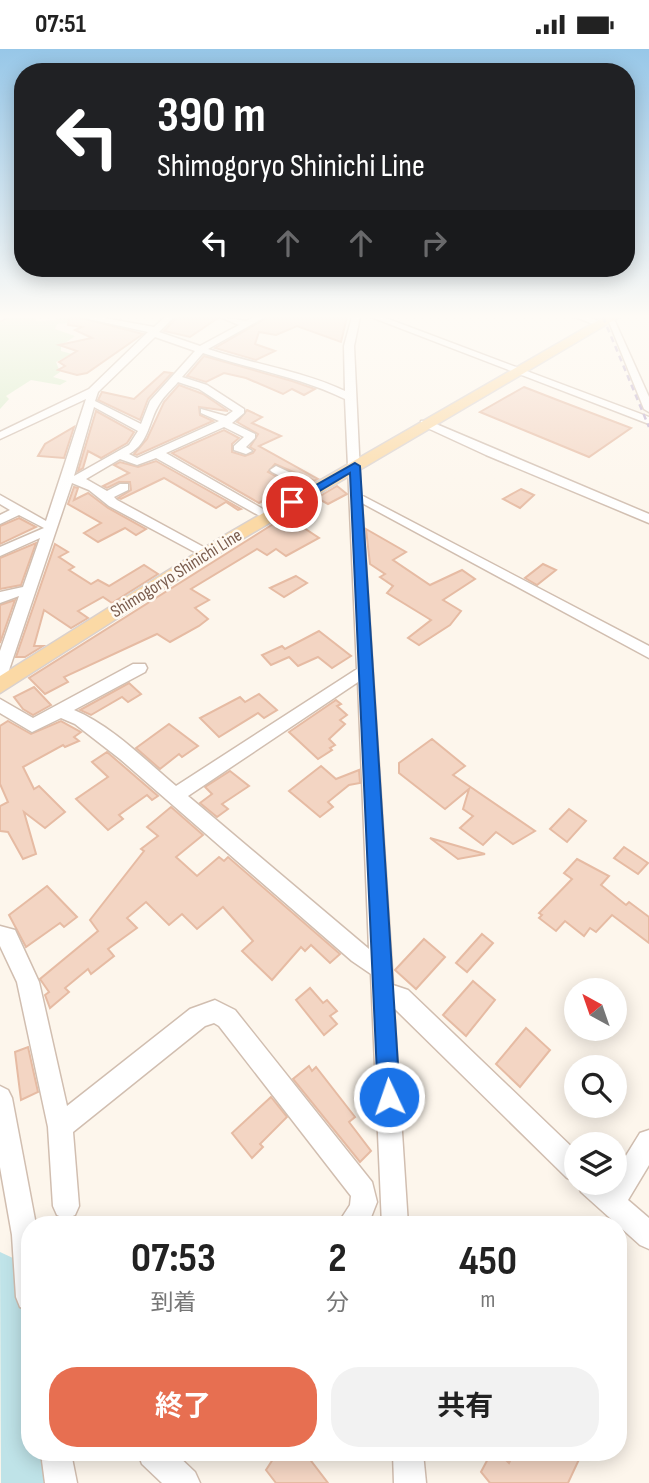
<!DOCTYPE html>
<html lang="ja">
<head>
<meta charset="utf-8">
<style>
  body { margin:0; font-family:"Sofia Sans Condensed","Noto Sans JP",sans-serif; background:#f2f2f2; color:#222; height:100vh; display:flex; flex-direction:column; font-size:26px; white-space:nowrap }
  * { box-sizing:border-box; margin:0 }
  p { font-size:23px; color:#767676 }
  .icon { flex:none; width:38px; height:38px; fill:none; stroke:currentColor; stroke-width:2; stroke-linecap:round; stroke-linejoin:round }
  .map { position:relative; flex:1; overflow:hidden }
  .drawer { position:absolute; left:21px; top:1167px; width:606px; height:245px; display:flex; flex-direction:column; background:#fff; border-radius:28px; box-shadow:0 4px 18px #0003 }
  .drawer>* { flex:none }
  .hud { position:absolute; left:14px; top:14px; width:621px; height:214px; border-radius:28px; box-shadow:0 4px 18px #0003; background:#202124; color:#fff; overflow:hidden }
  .needle { width:46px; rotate:320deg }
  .controls { position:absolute; left:564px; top:929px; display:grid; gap:14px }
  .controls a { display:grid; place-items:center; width:63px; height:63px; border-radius:50%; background:#fff; box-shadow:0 4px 18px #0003; font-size:35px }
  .pin { position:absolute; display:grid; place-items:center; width:60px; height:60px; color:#fff; margin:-30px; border:4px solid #fff; border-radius:50%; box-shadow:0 2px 7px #0007 }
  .me { position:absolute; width:77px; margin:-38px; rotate:357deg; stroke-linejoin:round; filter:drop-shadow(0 0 5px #0008) }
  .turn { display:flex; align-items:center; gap:24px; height:147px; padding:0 28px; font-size:32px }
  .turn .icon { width:91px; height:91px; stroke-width:2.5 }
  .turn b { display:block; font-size:49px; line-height:60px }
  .lanes { display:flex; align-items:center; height:66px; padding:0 28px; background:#0003; justify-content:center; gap:35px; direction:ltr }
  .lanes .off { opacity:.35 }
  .eta { display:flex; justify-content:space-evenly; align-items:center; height:119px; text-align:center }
  .eta b { font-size:42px; font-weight:700; line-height:49px }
  .action { display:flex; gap:14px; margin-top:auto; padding:14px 28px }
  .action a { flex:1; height:80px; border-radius:28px; background:#e76f51; color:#fff; font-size:28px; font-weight:700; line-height:80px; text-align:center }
  .action a+a { background:#f2f2f2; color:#222 }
  .status { display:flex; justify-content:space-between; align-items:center; height:49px; padding:0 35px; background:#fff; direction:ltr }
  .status svg { height:19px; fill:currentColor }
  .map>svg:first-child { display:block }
  .green { fill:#d8ecc9 }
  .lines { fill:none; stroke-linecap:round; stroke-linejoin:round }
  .river { fill:#bfe3e8; fill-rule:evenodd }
  .building { fill:#f3d5c3; stroke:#e6bba3; stroke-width:2 }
  .minor-casing { stroke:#d1beb0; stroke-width:3 }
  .major-casing { stroke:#dad1cd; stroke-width:3 }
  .minor { fill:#fff; fill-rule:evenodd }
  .major { fill:#fbd9a5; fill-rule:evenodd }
  .rail { stroke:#b9a8c9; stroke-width:2.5; stroke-dasharray:6 4.5; stroke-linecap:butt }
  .route { fill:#1a73e8; stroke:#114b97; stroke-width:2 }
  .labels { text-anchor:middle; stroke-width:5; stroke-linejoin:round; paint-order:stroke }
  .far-street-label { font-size:18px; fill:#7a5c4d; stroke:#fffaf3 }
</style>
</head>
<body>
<div class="status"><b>07:51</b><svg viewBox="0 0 49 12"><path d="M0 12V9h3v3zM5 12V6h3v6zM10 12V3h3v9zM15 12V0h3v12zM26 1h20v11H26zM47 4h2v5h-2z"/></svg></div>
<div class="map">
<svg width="649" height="1434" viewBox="0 0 649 1434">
  <rect width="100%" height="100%" fill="#fdf6ec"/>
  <path class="green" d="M 14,268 L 36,268 L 36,272 C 50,273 63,268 78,268 L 83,273 L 57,275 L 55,280 L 75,287 L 61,297 L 61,302 L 72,305 L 56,313 L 60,323 L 53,328 L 67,332 L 60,336 L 31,331 L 6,347 L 9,350 L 0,360 L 0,270 Z"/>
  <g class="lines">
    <path class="river" d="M 0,1203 L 15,1210 C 37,1261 30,1347 30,1404 L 45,1404 L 51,1434 L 1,1434 Z"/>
  </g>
  <g class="building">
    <polygon points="69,268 78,268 143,285 87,324 77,326 58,321 65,317 59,313 77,302 59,296 92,289 75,281 82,278 68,276"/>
    <polygon points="177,268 218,268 218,269 190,288 164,282"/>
    <polygon points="268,268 347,268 341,293 297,277 276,286 259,283 255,295 275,302 256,311 215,299"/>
    <polygon points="204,307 292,332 315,340 304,346 292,340 283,345 246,329 224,324 206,333 187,327"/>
    <polygon points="164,323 172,324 148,350 140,371 98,351 102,343 134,350"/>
    <polygon points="179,336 203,345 228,362 199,358 200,366 213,372 137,406 134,405 147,390 164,353"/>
    <polygon points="524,338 560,352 631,379 589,408 480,363"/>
    <polygon points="247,361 262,368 252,374 281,387 259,397 318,430 314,432 275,415 268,423 292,436 259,454 172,404 224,381 239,389 232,395 232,403 245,407 253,404 255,401 250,398 258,385 237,373"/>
    <polygon points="96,362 134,383 127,394 101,409 88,402 83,419 78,422"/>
    <polygon points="74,378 64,409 38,407 45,395"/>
    <polygon points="156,412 241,460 238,461 226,453 216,459 164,429 121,450 118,449 131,441 130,433 119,433 107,439 103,437 129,424 114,416 120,413 138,418"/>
    <polygon points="337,437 347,445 328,455 317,449"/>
    <polygon points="74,438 78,439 74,451 88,444 108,459 146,480 136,486 125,479 98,493 84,484 101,474 68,455"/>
    <polygon points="521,440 534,446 520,459 503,450"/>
    <polygon points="286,467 319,489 286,507 276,500 267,506 257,500 191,540 209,551 195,559 208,570 199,577 170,593 157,585 64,628 68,633 45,645 29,629"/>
    <polygon points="19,469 36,478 0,495 0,477"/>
    <polygon points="366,480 406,503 393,511 430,536 462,521 475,530 443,551 461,562 450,576 419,596 408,589 431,571 387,544 393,537 380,528 385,525 370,515"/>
    <polygon points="36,494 21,536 0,540 0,509"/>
    <polygon points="55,495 68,503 59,508 74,518 69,521 91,535 98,531 109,537 144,516 158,525 112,554 103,548 78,562 88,569 71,579 44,561 34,597 43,597 25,608 16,608"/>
    <polygon points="543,515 556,521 537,536 525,529"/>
    <polygon points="296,527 307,534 284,548 270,539"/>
    <polygon points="15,551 0,594 0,556"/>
    <polygon points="319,582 351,607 332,619 318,608 298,617 289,608 271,616 262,606 282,597 285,600"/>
    <polygon points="129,634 141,645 128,653 122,648 91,666 80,661"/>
    <polygon points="34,638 51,656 33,666 23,660 14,648"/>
    <polygon points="259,645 277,661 264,669 258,664 219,688 200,669 240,648 245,653"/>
    <polygon points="336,651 341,655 337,657 347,666 340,671 345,675 329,690 335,696 330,699 332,701 318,710 289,683"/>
    <polygon points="8,672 31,685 61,672 81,683 74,688 79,692 65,698 63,696 23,718 34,740 39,737 65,763 45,779 24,763 36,805 23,810 8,783 0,782 0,757 8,753 0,735 0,677"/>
    <polygon points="169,675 198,697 182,708 179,705 160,720 136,699"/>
    <polygon points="432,690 465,717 453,726 535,782 513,795 496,783 483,796 460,779 473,767 463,760 469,740 445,760 399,724 399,714"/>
    <polygon points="107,703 158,747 152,751 147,746 119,766 123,770 108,781 76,750 108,728 92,713"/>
    <polygon points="321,717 336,730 359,721 360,734 349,736 328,753 333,758 320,768 289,742"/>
    <polygon points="230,722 249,737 222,755 228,760 217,768 200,754 212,745 205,738"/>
    <polygon points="171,758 203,786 176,808 197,827 219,808 224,812 228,808 340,905 330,914 311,896 305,902 301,898 272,931 242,902 253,892 223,858 197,880 182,865 169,876 146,853 127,869 137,879 108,900 114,907 91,925 88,920 65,939 69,943 50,959 45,946 49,943 40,930 98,882 90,871 144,802 141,800 158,787 147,778"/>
    <polygon points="569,760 586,772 567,793 550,780"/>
    <polygon points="430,789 485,805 458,810"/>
    <polygon points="624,798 648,814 638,825 614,809"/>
    <polygon points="577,810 609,827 601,836 626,856 629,853 649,868 649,894 612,866 596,883 590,879 584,887 565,872 556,882 539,869 542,866 539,864 572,830 564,824"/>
    <polygon points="47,837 77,868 64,878 60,874 26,898 9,866"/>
    <polygon points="482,885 493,894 467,923 456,914"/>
    <polygon points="424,890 445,908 416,940 395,921"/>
    <polygon points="473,932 495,951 466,987 443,966"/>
    <polygon points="310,939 323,954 327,951 337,962 330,967 337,975 324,986 296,951"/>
    <polygon points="526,979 550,1001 520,1038 496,1015"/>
    <polygon points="28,998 38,1043 21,1051 15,1003"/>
    <polygon points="309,1017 312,1022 316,1018 355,1068 349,1073 371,1102 360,1113 293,1030"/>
    <polygon points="271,1048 287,1068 260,1095 263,1098 252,1109 232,1084"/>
    <polygon points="277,1404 305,1404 328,1434 276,1434 266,1421"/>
    <polygon points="491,1404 499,1404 509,1414 514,1404 582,1404 568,1434 490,1434 481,1423"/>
  </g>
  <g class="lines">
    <defs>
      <g id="minor">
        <polygon points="0,268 8,268 0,272"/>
        <path d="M 80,268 L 99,268 L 154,278 L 165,268 L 174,268 L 159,283 L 200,297 L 239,276 L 220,268 L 246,272 L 254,268 L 265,268 L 208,300 C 253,315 302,322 345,342 L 344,297 L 352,268 L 360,268 L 354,297 L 361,446 L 649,597 L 649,609 L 362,454 L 393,936 L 408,941 L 576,1102 L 576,1133 L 567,1129 L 394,959 L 408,1176 L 382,1176 L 371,925 L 352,912 L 120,710 L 75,675 L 61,669 L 32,683 L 0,664 L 0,650 L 33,669 L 133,615 L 145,615 L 147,619 L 145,623 L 74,661 C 112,677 145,711 176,737 L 357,620 L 345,350 C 300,328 250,320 203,304 L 182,328 L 207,336 L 244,360 L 244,364 L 232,374 L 255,385 L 255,389 L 246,398 L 252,402 L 246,405 L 234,401 L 234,397 L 244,388 L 224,378 L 166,404 L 275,467 L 265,470 L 156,409 L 137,416 L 120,410 L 86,430 L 107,442 L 120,435 L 128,435 L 128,441 L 114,448 L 117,451 L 209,501 L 211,504 L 204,508 L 109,457 L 89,441 L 72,434 L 8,624 L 0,630 L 0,602 L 19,547 L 0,554 L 0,543 L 23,538 L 40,489 L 0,507 L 0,498 L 44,479 L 19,466 L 0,475 L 0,466 L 10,461 L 0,455 L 0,446 L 46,472 L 86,350 L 0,390 L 0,383 L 89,340 L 148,283 ZM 155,288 L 195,302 L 150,352 L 141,375 L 95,352 L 98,343 ZM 178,333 L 199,340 L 233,362 L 226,367 L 201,360 L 201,364 L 219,372 L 137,409 L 129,405 C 150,393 148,372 160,354 C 164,347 172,340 178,333 ZM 94,358 L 138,382 L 129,396 L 74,427 ZM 358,633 L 369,900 L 188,747 Z"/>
        <polygon points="371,268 383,268 649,368 649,375"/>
        <polygon points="575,268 589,268 605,275 601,278"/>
        <polygon points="607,268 614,270 649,348 649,363 644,360"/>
        <polygon points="421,372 429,372 649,465 649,474 486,406 421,376"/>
        <polygon points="276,417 319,437 321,440 311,443 272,423 270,421"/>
        <polygon points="0,877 15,881 39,933 67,1057 190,960 215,951 235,961 372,1133 377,1153 368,1176 337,1176 350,1156 351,1147 219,977 214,974 205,977 73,1083 79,1157 75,1166 66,1170 57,1166 53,1157 48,1078 17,933 0,897"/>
        <polygon points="0,1037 8,1041 12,1049 36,1176 30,1176 30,1262 20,1258 16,1248 12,1186 0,1118"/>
        <polygon points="649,1081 649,1116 628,1151 649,1169 649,1200 640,1196 581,1143 577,1134 614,1134 614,1126 640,1084"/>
        <polygon points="41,1404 71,1404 77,1434 45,1434"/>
        <polygon points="138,1404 175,1404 195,1423 200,1434 162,1434 142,1415"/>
        <polygon points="393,1404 423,1404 426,1434 394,1434"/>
      </g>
      <polygon id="major" points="604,268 619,268 232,496 0,644 0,627 220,489"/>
    </defs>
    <use href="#minor" class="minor-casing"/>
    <use href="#major" class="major-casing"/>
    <use href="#minor" class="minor"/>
    <use href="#major" class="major"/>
    <polyline class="rail" points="603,268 649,378"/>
  </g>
  <linearGradient id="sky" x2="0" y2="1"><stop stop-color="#97c7e8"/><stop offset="0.57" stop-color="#fefbf6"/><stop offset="1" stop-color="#fefbf6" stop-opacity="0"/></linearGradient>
  <rect width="649" height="469" fill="url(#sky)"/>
  <polygon class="route" points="355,414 360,417 400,1048 396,1055 389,1058 381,1055 378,1048 350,424 296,456 286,453"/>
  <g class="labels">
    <g class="far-street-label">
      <text transform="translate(176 524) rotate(-32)" y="6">Shimogoryo Shinichi Line</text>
    </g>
  </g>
</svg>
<div class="controls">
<a><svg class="needle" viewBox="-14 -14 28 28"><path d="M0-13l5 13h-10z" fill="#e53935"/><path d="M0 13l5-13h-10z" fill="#767676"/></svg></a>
<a><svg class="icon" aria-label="search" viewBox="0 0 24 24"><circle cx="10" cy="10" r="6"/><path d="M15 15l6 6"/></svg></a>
<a><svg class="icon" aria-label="layers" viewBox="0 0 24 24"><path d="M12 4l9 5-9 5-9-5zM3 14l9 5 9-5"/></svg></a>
</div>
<div class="pin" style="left:292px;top:453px;background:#d93025"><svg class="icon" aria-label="arrive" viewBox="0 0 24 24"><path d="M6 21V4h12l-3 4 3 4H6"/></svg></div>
<svg class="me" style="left:389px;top:1048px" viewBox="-20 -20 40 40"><circle r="17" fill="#1a73e8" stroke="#fff" stroke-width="3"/><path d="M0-11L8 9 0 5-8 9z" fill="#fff"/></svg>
<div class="hud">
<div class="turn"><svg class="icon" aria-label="left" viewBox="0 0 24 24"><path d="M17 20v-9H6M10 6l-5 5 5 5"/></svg><div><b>390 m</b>Shimogoryo Shinichi Line</div></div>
<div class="lanes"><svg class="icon" aria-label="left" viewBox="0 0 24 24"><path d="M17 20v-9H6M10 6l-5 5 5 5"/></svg><svg class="icon off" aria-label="ahead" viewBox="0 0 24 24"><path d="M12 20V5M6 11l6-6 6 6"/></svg><svg class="icon off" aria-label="ahead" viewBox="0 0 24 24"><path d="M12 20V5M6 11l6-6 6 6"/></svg><svg class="icon off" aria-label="right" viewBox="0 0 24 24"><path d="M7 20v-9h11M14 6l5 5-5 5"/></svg></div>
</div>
<section class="drawer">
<div class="eta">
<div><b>07:53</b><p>到着</p></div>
<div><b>2</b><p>分</p></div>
<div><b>450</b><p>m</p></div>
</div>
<div class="action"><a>終了</a><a>共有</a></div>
</section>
</div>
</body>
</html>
